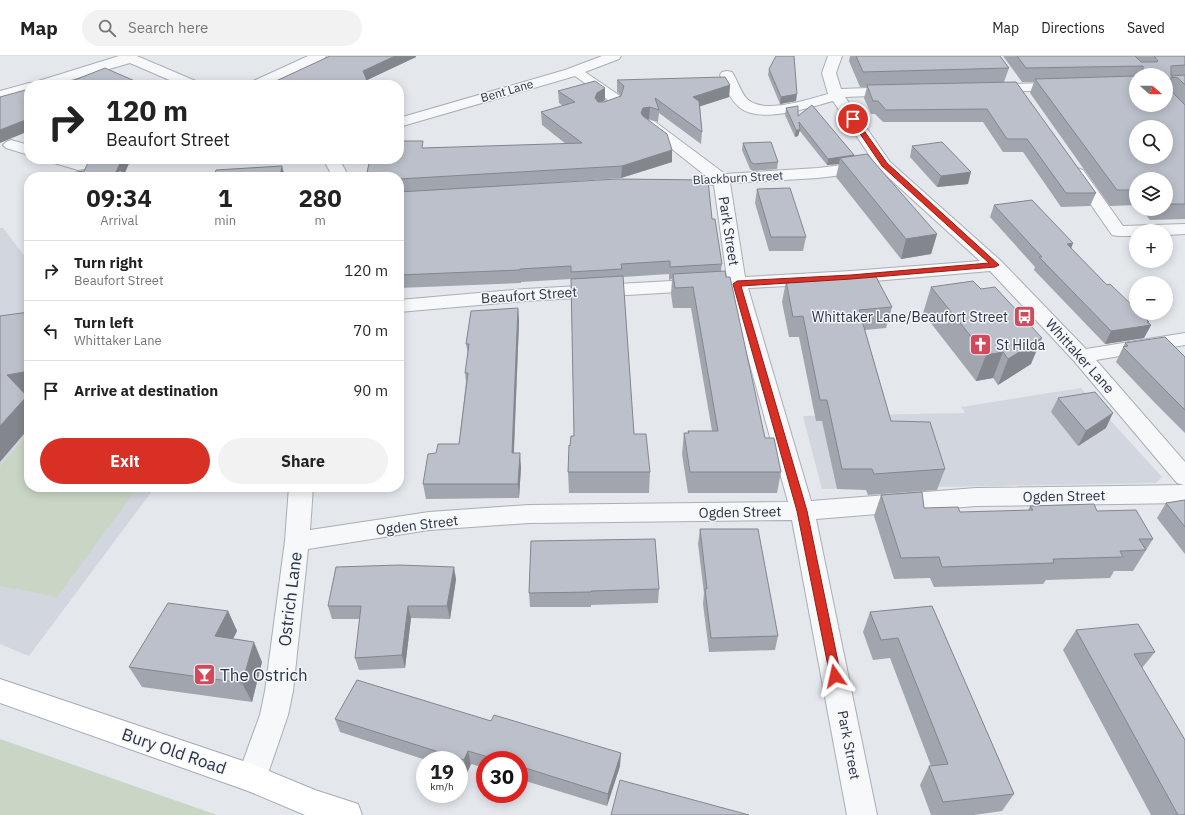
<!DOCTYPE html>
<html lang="en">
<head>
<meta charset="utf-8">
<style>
  body { margin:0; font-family:"IBM Plex Sans",sans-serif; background:#f2f2f2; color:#222; height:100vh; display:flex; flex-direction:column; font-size:15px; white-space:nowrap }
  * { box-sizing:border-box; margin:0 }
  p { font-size:13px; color:#767676 }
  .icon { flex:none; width:22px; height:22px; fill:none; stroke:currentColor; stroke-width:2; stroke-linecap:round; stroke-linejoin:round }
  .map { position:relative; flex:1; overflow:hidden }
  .details { position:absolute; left:24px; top:116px; width:380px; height:320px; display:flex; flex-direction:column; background:#fff; border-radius:16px; box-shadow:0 2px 10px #0003 }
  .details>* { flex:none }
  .banner { position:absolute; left:24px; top:24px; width:380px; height:84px; border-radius:16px; box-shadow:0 2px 10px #0003; background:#fff; color:#222; overflow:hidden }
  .needle { width:26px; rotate:111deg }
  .controls { position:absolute; left:1129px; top:12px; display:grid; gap:8px }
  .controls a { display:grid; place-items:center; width:44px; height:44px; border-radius:50%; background:#fff; box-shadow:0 2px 10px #0003; font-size:20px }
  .speed { position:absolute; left:416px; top:695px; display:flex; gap:8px; font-size:20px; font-weight:700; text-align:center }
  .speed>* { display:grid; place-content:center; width:52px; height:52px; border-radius:50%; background:#fff; box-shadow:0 2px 10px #0003; line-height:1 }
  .speed small { font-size:10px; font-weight:400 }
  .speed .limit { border:6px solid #d22; background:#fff; color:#111 }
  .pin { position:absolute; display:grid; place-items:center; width:34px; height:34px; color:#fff; margin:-17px; border:2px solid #fff; border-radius:50%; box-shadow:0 1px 4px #0007 }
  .me { position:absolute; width:44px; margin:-22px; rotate:349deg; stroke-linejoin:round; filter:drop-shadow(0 0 3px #0008) }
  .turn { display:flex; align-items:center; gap:14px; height:84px; padding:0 16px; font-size:18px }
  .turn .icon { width:52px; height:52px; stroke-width:2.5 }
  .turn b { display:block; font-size:28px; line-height:34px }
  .eta { display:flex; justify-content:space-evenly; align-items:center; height:68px; text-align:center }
  .eta b { font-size:24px; font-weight:700; line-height:28px }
  .cta { display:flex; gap:8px; margin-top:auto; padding:8px 16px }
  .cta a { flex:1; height:46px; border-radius:24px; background:#d93025; color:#fff; font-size:16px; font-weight:700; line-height:46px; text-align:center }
  .cta a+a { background:#f2f2f2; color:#222 }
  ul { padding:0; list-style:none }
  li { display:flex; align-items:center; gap:12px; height:60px; padding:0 16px; border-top:1px solid #e0e0e0 }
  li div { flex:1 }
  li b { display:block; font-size:15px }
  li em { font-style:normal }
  header { display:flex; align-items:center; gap:24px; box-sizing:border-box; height:56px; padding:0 20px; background:#fff; border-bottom:1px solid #e0e0e0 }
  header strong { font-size:19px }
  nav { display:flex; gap:22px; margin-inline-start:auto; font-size:14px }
  .search { width:280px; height:36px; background:#f2f2f2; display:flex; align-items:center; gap:10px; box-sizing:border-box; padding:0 14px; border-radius:22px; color:#767676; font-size:15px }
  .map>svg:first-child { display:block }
  .built { fill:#d2d6de }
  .green { fill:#c9d6c5 }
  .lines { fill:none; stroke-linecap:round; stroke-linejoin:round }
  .minor-casing { stroke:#a9aeb7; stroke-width:2 }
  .major-casing { stroke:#a3abb8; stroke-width:2 }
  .minor { fill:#f7f8fa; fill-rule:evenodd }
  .major { fill:#fff; fill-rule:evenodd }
  .wall { fill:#a1a5ae; fill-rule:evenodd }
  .shaded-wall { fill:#83868d }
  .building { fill:#bbc0ca; stroke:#83868d; fill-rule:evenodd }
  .route { fill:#d93025; stroke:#8d1f18 }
  .labels { text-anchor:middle; stroke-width:3; stroke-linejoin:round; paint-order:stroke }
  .far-street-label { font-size:12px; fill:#2b3445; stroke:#f4f6f9 }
  .street-label { font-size:14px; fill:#2b3445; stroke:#f4f6f9 }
  .poi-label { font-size:14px; fill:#2b3445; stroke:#f4f6f9; text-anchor:end }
  .near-street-label { font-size:17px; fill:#2b3445; stroke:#f4f6f9 }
  .near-poi-label { font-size:17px; fill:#2b3445; stroke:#f4f6f9; text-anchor:start }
</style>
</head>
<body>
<header>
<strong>Map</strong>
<div class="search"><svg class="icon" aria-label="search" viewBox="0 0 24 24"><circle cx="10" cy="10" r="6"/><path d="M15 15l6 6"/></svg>Search here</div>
<nav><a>Map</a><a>Directions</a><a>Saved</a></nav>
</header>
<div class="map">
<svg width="1185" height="759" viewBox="0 0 1185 759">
  <rect width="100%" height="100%" fill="#e4e7ec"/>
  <g class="built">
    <polygon points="0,172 3,172 29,206 29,431 155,431 29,600 0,588"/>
    <polygon points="1081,332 1162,421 1156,427 822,433 803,360 965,357 961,351"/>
  </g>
  <g class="green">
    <polygon points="29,377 29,431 138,431 57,541 0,530 0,410"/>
    <polygon points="0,683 217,759 0,759"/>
  </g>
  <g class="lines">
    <defs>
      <g id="minor">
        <polygon points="119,0 137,0 198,26 200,29 181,29 130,7 53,29 29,29 29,35 0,43 0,35 29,27 32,27"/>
        <polygon points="308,0 326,0 324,3 267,29 249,29 251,26"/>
        <path d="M 602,0 L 621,0 L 619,3 L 585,16 L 620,40 L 622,43 L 619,51 C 612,54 606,58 598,56 L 596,53 L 598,50 L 608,44 L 575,20 L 399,71 L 399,62 L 565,14 Z"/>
        <path d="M 828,0 L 842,0 L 836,17 L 841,33 L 895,31 L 900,32 L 902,35 L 900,38 L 895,39 L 845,41 L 890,106 L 1001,205 L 1086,293 L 1185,277 L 1185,289 L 1096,304 L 1185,406 L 1185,447 L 976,450 L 816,463 L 877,759 L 847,759 L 792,464 L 529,467 L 429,474 L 308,493 L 293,635 L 288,659 L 263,732 L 252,736 L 241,732 L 237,722 L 260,659 L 265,635 L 285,485 L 289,431 L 313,431 L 310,474 L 429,456 L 529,449 L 788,446 L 729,233 L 525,245 L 399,256 L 399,244 L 525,233 L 727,222 L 714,129 L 702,127 L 700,124 L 702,121 L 706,120 L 644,71 L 642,68 L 644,65 L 649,64 L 654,65 L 725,118 L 818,112 L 867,106 L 873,108 L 875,111 L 873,114 L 867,116 L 818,122 L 730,127 L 745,221 L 851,215 L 980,205 L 878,112 L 833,45 C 810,51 760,69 739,51 C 730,43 724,30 720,19 L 722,16 L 727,15 L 732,16 C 738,25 740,35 747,43 C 764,59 809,43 828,38 L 822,17 ZM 990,215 L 1074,305 L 1177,427 L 1184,429 L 976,432 L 811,445 L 748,232 L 851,227 Z"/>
        <polygon points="1061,27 1066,28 1068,31 1066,34 990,36 985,35 983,32 985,29 990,28"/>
        <polygon points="11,84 29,89 29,99 6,92 3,89 6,86"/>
        <polygon points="49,103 126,103 124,106 118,108 78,114 51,106"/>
        <polygon points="323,103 339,103 349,121 333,121"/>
        <polygon points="1077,112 1083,114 1123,170 1185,168 1185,178 1166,179 1166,175 1136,175 1136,180 1118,180 1112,179 1069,117 1071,114"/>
      </g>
      <polygon id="major" points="0,623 252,708 315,734 358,748 362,759 305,759 248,735 0,647"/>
    </defs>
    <use href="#minor" class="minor-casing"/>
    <use href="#major" class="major-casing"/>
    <use href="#minor" class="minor"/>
    <use href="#major" class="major"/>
  </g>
  <g class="wall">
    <polygon points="850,0 1000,0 1009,12 1004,26 1096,137 1090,150 1061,151 1023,96 1003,96 983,66 883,66 875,58 871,58 864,42 867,31 860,31 849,5"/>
    <path d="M 1003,0 L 1185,0 L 1185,163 L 1150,164 L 1141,153 L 1166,153 L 1166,123 L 1136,123 L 1136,149 L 1110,150 L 1030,37 L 1034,26 L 1022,26 ZM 1136,19 L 1166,19 L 1136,49 Z"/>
    <polygon points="416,1 367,24 369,29 277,29 276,25"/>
    <polygon points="769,13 796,45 780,48 768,19"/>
    <polygon points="617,24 730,29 729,41 700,50 702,76 701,88 659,57 658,66 649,63 647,63 672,106 621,122 533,128 712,163 722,208 721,215 726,221 765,382 781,416 777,437 688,437 682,398 684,377 688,377 688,375 712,375 691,252 673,252 671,238 672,223 669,224 669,218 623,221 634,378 650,416 649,437 569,437 568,416 570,390 574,380 571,223 521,226 521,227 399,232 399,121 424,92 566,88 542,69 541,56 563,50 559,47 558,35 605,32 605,44 602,46 604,46 621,40 617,36"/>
    <polygon points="786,52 798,60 854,99 854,100 937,178 931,198 901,203 836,121 839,108 827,109 799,74 798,80 795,81 785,59"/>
    <polygon points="743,87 778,106 777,113 753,115 750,113 742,94"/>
    <polygon points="912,90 968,128 937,131 910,101"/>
    <polygon points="757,133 806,181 803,195 769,195 755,147"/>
    <polygon points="994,149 1073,187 1071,193 1107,229 1151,269 1144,282 1105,288 1034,214 1035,211 990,161"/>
    <polygon points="786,225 892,251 886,272 865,274 891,365 945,413 937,434 868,439 866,434 837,433 822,365 816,365 799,281 789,281 782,246"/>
    <polygon points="931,231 981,233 1031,308 998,329 993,322 976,325 923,257"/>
    <polygon points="518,252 519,266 514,397 521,411 519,442 426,443 423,428 436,397 459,388 466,326 465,317 468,298 466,288"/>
    <polygon points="1125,287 1185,301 1185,377 1156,348 1116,306"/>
    <polygon points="1058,342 1106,372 1078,390 1051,356"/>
    <polygon points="881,439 924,452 960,456 1028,455 1030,450 1097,455 1153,483 1133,515 1114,515 1110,522 1046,524 1043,528 934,531 930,522 894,523 874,460"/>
    <polygon points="1185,444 1185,498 1157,462 1166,447"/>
    <polygon points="700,473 778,580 775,594 709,596 703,548 704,537 698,488"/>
    <polygon points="531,485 659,533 658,547 591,549 591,551 530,551 529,537"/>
    <polygon points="456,523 450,563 411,562 405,612 359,614 355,602 360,563 332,563 328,550"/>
    <polygon points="932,550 1014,738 1002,755 974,759 931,759 920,729 929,710 931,710 890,602 873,604 863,576 870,556"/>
    <polygon points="228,555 237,575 233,583 262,606 252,646 142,631 129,611"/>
    <polygon points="1076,574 1155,596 1142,612 1185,759 1151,759 1063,594"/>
    <polygon points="335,663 620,710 607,750 519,723 519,704 485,704 485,712 471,708 467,717 459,714 459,704 426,704 340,676"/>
  </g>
  <g class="shaded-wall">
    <polygon points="395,0 416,0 416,1 365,25 363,15"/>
    <polygon points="132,25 133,29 123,29"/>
    <polygon points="730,29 729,41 692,53 693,41"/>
    <polygon points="605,32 605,44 597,49 595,42 597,37"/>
    <polygon points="797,38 796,45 780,48 781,41"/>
    <polygon points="650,51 649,63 643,64 641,57 643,52"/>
    <polygon points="28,63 29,65 29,75 0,87 0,74"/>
    <polygon points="796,74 800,74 798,80 795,81"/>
    <polygon points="672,94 672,106 621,122 622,110"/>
    <polygon points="854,99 853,106 840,102 839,108 827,109 828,103"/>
    <polygon points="122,103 131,103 124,119 125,121 118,121 116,116"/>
    <polygon points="282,110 285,121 280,121"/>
    <polygon points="971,116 968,128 937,131 941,120"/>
    <polygon points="937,178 931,198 901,203 906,183"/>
    <polygon points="1073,187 1068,200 1067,188"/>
    <polygon points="518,252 519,266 513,411 512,397"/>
    <polygon points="1149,266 1147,270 1151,269 1144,282 1105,288 1111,275"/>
    <polygon points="1042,282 1031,308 998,329 1008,303"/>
    <polygon points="1003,296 993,322 976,325 986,299"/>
    <polygon points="29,315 29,338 19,340 7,319"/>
    <polygon points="27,340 29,344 29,372 0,406 0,370"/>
    <polygon points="1113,357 1106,372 1078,390 1086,375"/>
    <polygon points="520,397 521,411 519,442 518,428"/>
    <polygon points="454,511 456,523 450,563 447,550"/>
    <polygon points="408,550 411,562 405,612 402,599"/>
    <polygon points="228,555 237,575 224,600 215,580"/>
    <polygon points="254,586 262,606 252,646 242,627"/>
    <polygon points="468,695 471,708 467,717 464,704"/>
    <polygon points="621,697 620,710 607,750 608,738"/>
  </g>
  <g class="building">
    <polygon points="330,0 395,0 363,15 369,29 285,29 276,25"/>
    <polygon points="776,0 794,0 797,38 781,41 769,13"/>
    <polygon points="856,0 1000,0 1009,12 863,16"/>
    <path d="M 1017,0 L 1135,0 L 1141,6 L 1157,6 L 1158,5 L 1154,0 L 1185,0 L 1185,9 L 1171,10 L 1171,20 L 1185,19 L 1185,29 L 1178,22 L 1171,21 L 1171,35 L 1185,49 L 1185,148 L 1166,148 L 1166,123 L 1136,123 L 1136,134 L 1117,134 L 1035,23 L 1136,20 L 1136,49 L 1166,49 L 1166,19 L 1143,19 L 1143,10 L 1026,12 ZM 1136,71 L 1166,71 L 1166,101 L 1136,101 Z"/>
    <polygon points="105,12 144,29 129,29 132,25 123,29 62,29"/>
    <polygon points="725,21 730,29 693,41 699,45 702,76 655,42 659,54 650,51 643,52 641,57 643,60 667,78 672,94 622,110 399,123 399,121 366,121 370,103 399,103 399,85 423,85 422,92 582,87 541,56 575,46 558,35 595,25 605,32 597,37 595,42 598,46 604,46 621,40 624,30 617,24"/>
    <polygon points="55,26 58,29 43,29"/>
    <polygon points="1016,26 1096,137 1066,137 1027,83 1007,83 987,53 886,54 878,45 873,45 867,29"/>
    <polygon points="29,33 29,63 28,63 0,74 0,41"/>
    <polygon points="812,49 854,99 828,103 799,66 800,74 796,74 786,52 798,50 798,60"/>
    <polygon points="771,86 778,106 754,108 751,106 743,87"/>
    <polygon points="942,86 971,116 941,120 912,90"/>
    <polygon points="867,98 937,178 906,183 840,102"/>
    <polygon points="90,103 122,103 116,116 122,114 120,121 41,121 84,115"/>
    <polygon points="282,110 280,121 214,121 216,114"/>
    <polygon points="27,123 29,123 29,136 28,136"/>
    <polygon points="617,123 708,124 712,163 715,163 722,208 670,211 670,205 621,208 622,213 571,216 571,210 520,213 520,214 399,219 399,136"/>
    <polygon points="790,132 806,181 771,181 757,133"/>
    <polygon points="1032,144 1073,187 1067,188 1107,229 1110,228 1136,253 1136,257 1140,257 1149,266 1147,266 1151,269 1111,275 1039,201 1042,201 994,149"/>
    <polygon points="725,215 726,221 730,221 765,382 774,382 781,416 690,416 684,377 689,377 688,375 718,375 693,231 675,232 673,218"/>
    <polygon points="875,219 892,251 859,254 891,365 930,366 945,413 874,418 872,413 842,413 827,344 820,344 803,260 793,261 786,225"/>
    <polygon points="623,220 634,378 646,378 650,416 568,416 569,389 570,390 571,380 574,380 571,223"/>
    <polygon points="973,225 981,233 995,231 1042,282 1008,303 1003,296 986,299 931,231"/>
    <polygon points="518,252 512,397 520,397 518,428 423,428 428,398 436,397 438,388 459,388 468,317 465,317 469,288 466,288 471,255"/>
    <polygon points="29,256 29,315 7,319 27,340 0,370 0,260"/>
    <polygon points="1165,281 1185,301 1185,354 1164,333 1123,291 1128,290 1125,287"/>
    <polygon points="1095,336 1113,357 1086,375 1058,342"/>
    <polygon points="922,436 924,452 958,451 960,456 1033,454 1030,450 1094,448 1097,455 1136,454 1153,483 1139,483 1146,494 1120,495 1123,501 1053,503 1054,507 942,511 939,501 901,502 881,439"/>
    <polygon points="1185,444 1185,471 1166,447"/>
    <polygon points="700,473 758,473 778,580 711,582 705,533 707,533"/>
    <polygon points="655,483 659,533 591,535 591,536 529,537 531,485"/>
    <polygon points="399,509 454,511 447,550 408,550 402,599 355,602 361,550 328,550 336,511"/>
    <polygon points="168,547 228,555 215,580 254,586 242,627 129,611"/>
    <polygon points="932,550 1014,738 943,746 929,710 948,708 898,582 881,584 870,556"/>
    <polygon points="1138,568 1155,596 1134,598 1185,684 1185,759 1178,759 1076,574"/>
    <polygon points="357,624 491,665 494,659 621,697 608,738 519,710 519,704 498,704 468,695 464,704 335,663"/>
    <polygon points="620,724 749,759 611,759"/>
  </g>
  <polygon class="route" points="851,62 855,62 887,107 999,209 995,211 851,223 741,230 807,455 841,620 839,624 835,626 831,624 830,620 797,455 733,228 737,225 851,219 989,207 882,110 850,63"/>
  <defs>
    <symbol id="bus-square" viewBox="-11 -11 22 22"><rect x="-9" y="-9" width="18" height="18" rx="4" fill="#d1495b" stroke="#f4f6f9"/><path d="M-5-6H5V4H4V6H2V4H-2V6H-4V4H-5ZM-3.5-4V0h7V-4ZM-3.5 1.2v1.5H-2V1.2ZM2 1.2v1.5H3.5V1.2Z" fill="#fff"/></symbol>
    <symbol id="church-square" viewBox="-11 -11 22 22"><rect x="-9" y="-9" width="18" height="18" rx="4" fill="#d1495b" stroke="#f4f6f9"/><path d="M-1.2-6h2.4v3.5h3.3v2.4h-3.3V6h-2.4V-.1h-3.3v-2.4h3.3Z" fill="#fff"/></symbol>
    <symbol id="bar-square" viewBox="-11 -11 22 22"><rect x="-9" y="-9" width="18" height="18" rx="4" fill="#d1495b" stroke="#f4f6f9"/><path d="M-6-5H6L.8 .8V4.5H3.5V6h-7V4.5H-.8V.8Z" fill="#fff"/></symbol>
  </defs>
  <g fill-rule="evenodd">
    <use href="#bus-square" x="1012" y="248" width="25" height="25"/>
    <use href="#church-square" x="968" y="276" width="25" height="25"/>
    <use href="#bar-square" x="192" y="606" width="25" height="25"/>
  </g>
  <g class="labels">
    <g class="far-street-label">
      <text transform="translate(507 35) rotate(-16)" y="4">Bent Lane</text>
      <text transform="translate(738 122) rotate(-3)" y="4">Blackburn Street</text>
    </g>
    <g class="street-label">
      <text transform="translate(729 175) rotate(81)" y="5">Park Street</text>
      <text transform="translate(529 239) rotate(-4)" y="5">Beaufort Street</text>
      <text transform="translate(1080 300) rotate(48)" y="5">Whittaker Lane</text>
      <text transform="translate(1064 440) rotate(-1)" y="5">Ogden Street</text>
      <text transform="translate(740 456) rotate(-1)" y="5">Ogden Street</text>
      <text transform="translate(417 469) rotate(-7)" y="5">Ogden Street</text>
      <text transform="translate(849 689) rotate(79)" y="5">Park Street</text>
    </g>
    <g class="poi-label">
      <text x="1008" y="266">Whittaker Lane/Beaufort Street</text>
      <text x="996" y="294" text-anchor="start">St Hilda</text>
    </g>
    <g class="near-street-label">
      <text transform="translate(290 543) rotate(-83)" y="6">Ostrich Lane</text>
      <text transform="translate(174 695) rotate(19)" y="6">Bury Old Road</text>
    </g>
    <g class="near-poi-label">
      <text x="220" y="625">The Ostrich</text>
    </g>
  </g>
</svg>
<div class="controls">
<a><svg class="needle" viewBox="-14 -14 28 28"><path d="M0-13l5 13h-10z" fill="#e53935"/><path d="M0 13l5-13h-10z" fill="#767676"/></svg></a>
<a><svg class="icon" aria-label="search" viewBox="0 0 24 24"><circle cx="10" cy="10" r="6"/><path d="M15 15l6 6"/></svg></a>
<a><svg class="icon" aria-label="layers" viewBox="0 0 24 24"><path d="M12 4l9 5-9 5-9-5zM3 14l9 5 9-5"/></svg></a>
<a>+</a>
<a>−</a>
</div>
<div class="speed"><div>19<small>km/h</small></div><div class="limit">30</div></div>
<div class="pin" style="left:853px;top:63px;background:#d93025"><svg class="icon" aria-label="arrive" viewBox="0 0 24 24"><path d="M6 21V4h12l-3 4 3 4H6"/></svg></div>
<svg class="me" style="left:835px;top:620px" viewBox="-20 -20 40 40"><path d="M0-17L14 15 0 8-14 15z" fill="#d93025" stroke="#fff" stroke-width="4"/></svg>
<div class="banner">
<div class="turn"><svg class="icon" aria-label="right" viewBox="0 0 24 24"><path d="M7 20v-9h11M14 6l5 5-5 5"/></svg><div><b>120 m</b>Beaufort Street</div></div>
</div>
<section class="details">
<div class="eta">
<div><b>09:34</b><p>Arrival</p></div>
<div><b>1</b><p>min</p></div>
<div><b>280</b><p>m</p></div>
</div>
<ul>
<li><svg class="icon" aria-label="right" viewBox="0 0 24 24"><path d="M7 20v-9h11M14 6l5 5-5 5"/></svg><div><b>Turn right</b><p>Beaufort Street</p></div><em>120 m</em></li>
<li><svg class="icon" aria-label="left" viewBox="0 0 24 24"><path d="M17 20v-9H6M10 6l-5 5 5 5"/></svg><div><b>Turn left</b><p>Whittaker Lane</p></div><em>70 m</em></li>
<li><svg class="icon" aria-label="arrive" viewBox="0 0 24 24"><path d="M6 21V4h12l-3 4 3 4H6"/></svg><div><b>Arrive at destination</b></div><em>90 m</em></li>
</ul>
<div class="cta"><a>Exit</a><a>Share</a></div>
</section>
</div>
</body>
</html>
